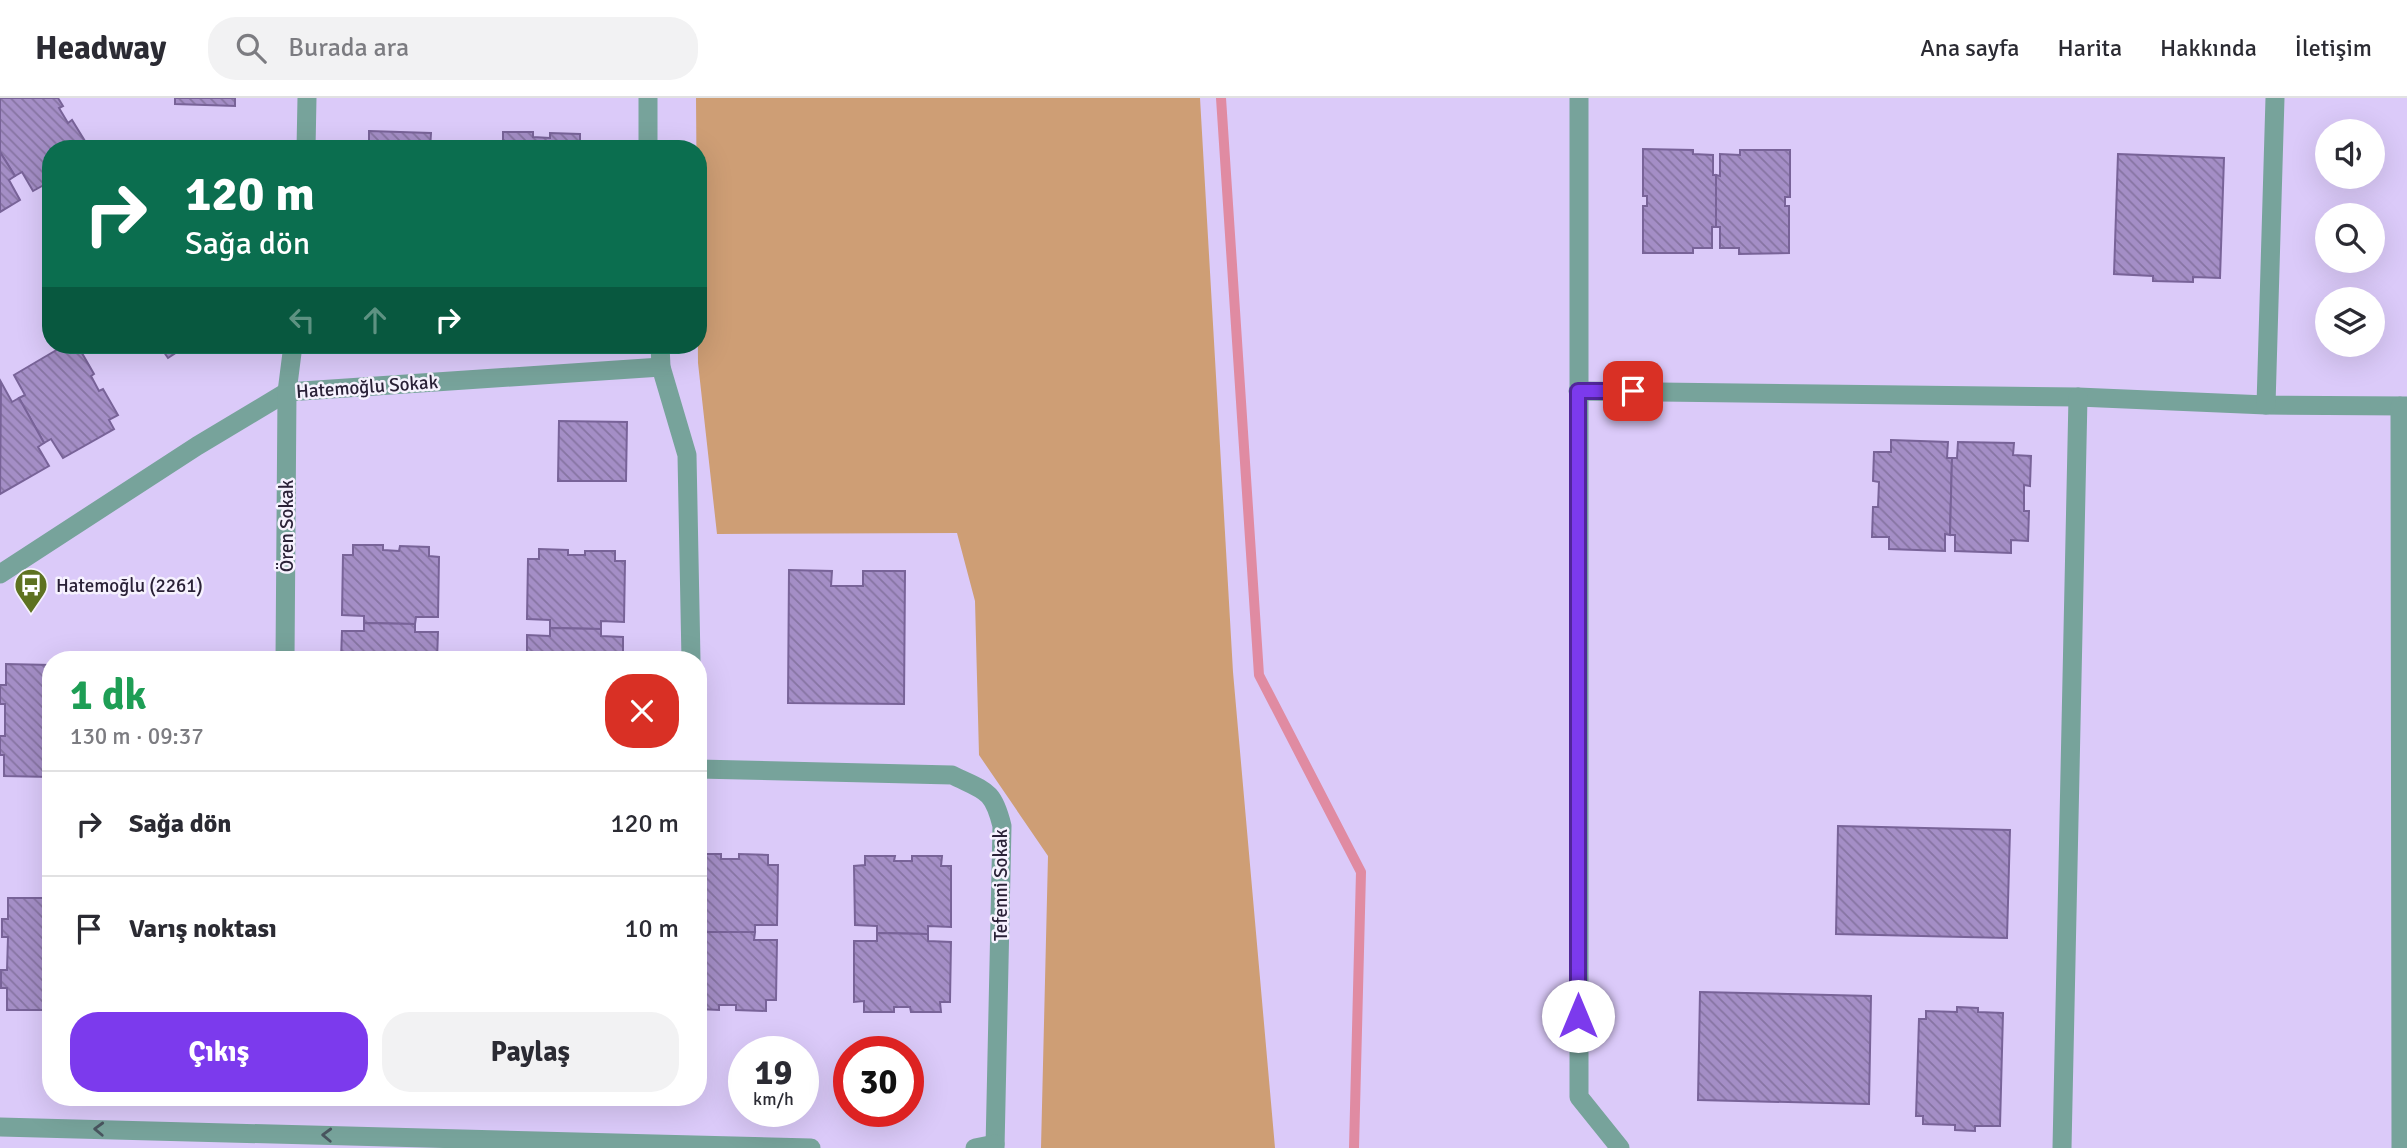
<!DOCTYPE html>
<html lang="tr">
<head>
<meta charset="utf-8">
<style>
  body { margin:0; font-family:Signika,sans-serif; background:#f2f2f3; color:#2b2b33; height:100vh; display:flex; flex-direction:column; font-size:26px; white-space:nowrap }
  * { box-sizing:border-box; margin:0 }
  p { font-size:23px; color:#7c7c81 }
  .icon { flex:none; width:38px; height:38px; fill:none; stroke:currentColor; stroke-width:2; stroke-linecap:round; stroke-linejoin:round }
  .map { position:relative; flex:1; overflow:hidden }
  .sheet { position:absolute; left:42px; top:553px; width:665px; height:455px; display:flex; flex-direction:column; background:#fff; border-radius:28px; box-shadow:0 7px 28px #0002 }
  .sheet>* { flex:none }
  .hud { position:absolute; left:42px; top:42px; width:665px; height:214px; border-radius:28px; box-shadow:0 7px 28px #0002; background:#0b6e4f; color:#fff; overflow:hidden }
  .controls { position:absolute; left:2315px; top:21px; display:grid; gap:14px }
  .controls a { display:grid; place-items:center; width:70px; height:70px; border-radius:50%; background:#fff; box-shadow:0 7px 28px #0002; font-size:35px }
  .speed { position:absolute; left:728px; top:938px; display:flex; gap:14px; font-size:35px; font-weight:700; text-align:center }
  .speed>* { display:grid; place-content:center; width:91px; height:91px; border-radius:50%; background:#fff; box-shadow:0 7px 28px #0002; line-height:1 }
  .speed small { font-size:18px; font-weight:400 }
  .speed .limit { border:10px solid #d22; background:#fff; color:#111 }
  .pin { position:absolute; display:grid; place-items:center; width:60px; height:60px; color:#fff; margin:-30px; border-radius:14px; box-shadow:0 4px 10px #0006 }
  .me { position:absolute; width:77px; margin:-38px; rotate:0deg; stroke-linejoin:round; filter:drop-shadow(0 0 5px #0008) }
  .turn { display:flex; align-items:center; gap:24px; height:147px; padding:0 28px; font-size:32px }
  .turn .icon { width:91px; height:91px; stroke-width:2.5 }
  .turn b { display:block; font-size:49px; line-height:60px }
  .lanes { display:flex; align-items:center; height:66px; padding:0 28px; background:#0003; justify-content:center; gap:35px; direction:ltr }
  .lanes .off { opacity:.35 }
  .round { display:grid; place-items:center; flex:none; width:74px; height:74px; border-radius:28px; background:#f2f2f3 }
  .overview { display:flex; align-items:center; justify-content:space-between; height:119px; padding:0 28px }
  h1 { font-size:42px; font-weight:800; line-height:52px; color:#1e9e55 }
  .button { display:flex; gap:14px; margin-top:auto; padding:14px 28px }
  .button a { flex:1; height:80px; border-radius:28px; background:#7c3aed; color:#fff; font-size:28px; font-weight:800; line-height:80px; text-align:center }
  .button a+a { background:#f2f2f3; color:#2b2b33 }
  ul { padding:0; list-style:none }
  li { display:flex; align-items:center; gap:21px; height:105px; padding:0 28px; border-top:2px solid #e1e1e2 }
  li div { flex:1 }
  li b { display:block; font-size:26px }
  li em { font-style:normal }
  header { display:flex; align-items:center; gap:42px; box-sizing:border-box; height:98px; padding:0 35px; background:#fff; border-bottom:2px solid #e1e1e2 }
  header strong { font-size:33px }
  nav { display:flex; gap:38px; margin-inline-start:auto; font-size:24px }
  .search { width:490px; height:63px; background:#f2f2f3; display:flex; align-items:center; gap:18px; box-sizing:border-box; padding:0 24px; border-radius:28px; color:#7c7c81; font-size:26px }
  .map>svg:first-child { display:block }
  .green { fill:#ce9e75 }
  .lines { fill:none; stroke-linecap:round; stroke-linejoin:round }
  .stream { stroke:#e08ba2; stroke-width:10 }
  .building { fill:url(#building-back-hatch); stroke:#786398; stroke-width:2 }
  .minor { stroke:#77a39b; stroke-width:19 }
  .oneway { stroke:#49555f }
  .route-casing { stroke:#51269a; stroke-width:18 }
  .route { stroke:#7c3aed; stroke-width:12 }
  .labels { text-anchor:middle; stroke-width:5; stroke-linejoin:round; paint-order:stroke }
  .street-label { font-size:19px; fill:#2a2137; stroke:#f6f2fe }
  .poi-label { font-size:19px; fill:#2a2137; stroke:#f6f2fe; text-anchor:start }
</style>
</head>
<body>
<header>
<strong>Headway</strong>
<div class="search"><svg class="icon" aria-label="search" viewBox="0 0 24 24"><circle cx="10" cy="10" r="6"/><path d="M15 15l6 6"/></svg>Burada ara</div>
<nav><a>Ana sayfa</a><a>Harita</a><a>Hakkında</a><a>İletişim</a></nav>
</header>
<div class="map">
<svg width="2407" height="1050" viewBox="0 0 2407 1050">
  <defs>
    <pattern id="building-back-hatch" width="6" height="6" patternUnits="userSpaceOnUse" patternTransform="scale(1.75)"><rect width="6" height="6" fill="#a48ec6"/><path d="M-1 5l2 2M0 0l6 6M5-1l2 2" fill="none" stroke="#8674a2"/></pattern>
  </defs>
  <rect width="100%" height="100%" fill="#dbcaf9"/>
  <polygon class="green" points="696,0 1200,0 1233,574 1275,1050 1041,1050 1048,758 979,657 975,503 957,435 717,436 698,265"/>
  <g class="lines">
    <polyline class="stream" points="1221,0 1259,577 1361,774 1354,1050"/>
  </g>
  <g class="building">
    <polygon points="0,0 58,0 63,8 59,10 68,25 72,22 88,48 83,51 51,51 51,83 33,93 22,74 15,78 0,54"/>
    <polygon points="175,0 235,0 235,8 175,6"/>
    <polygon points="369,33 431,35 430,51 369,51"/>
    <polygon points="503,34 533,34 533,39 550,40 550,35 580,36 580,45 590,46 590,51 493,51 493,44 503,44"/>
    <polygon points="1643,51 1693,52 1693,56 1713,57 1713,77 1716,77 1716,129 1712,129 1712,150 1693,150 1693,155 1643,155 1643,108 1647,108 1647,98 1643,98"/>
    <polygon points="1740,52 1790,52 1790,99 1785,99 1785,108 1789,108 1789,155 1739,156 1739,150 1720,150 1720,129 1716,129 1716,77 1720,78 1720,56 1740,57"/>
    <polygon points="0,54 15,78 9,82 20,102 0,114"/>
    <polygon points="2118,56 2224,60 2220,180 2193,179 2193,184 2153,183 2153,178 2114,176"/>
    <polygon points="65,247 71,255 79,250 94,276 91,278 99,293 103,291 118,317 109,322 114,331 63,360 51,341 44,345 19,300 25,297 14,277"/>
    <polygon points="159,247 188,247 168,260"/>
    <polygon points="1,284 12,304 19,300 44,345 38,349 49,368 0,396"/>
    <polygon points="559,323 627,324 626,383 558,383"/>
    <polygon points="1891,342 1948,344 1947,360 1952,360 1950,437 1945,436 1945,453 1889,451 1889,439 1872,439 1873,409 1878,409 1879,384 1873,383 1874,354 1891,354"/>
    <polygon points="1958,344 2014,345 2013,357 2031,358 2030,388 2024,387 2024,413 2029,413 2028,443 2011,442 2011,455 1955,453 1955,437 1950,437 1952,360 1957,360"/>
    <polygon points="353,447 383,447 383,452 399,453 400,448 429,449 429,458 439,459 438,519 416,519 415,526 364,525 364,518 342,517 343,457 353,457"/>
    <polygon points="539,451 568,452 568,457 585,457 585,453 615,453 615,463 625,463 624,524 601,523 601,531 550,530 550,522 527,521 528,461 539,461"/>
    <polygon points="789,472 832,473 831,488 863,488 863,473 905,473 904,606 788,605"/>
    <polygon points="364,525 415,526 415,534 438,534 437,562 341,562 342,533 364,533"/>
    <polygon points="550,530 601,531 601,538 623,539 623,562 527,562 527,537 550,538"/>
    <polygon points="6,566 51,567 51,679 4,678 4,657 0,657 0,638 5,638 5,606 0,606 0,587 6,587"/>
    <polygon points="1838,728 2010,732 2007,840 1836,836"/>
    <polygon points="698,756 721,756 721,761 739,761 739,756 768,757 768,767 778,767 777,827 755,827 755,834 703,834 704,826 698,826"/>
    <polygon points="865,758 895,758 894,763 912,763 912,758 942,758 941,768 951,768 951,829 928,828 928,836 877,835 877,828 855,827 854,768 865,767"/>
    <polygon points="8,800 51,800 51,912 7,912 7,890 1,890 1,872 7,872 8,839 2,839 2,821 8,821"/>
    <polygon points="703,834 755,834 754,842 777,842 776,902 766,902 766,913 736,912 736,907 719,907 719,912 698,911 698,841 703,841"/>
    <polygon points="877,835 928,836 928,843 951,844 950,904 940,904 941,914 911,914 910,909 894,909 894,914 864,914 864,903 854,904 854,843 877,843"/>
    <polygon points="1700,894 1871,898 1869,1006 1698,1002"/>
    <polygon points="1957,909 1978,910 1978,914 2003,915 2000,1028 1975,1028 1975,1033 1955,1032 1955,1027 1923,1026 1923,1018 1916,1018 1919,921 1926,921 1926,913 1957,914"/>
  </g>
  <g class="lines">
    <g class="minor">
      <polyline points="1579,0 1579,999 1620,1050"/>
      <polyline points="306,51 307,0"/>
      <polyline points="648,51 648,0"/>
      <polyline points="660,247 661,269 687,357 691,562"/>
      <polyline points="1578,293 2078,299 2266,307 2407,308"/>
      <polyline points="2266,307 2275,0"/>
      <polyline points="2400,308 2401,1050"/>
      <polyline points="0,476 197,348 287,294 661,269"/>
      <polyline points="285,562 287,294 293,247"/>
      <path d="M 698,671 L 952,677 C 985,693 993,691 1002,728 L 995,1050"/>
      <polyline points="0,1029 811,1050"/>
      <polyline points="975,1050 995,1046"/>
      <polyline points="2062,1050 2078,299"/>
    </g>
  </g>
  <defs><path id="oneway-chevron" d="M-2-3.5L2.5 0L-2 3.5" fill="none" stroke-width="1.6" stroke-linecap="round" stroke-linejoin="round" transform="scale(1.75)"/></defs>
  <g class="oneway">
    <use href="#oneway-chevron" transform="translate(99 1031) rotate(-178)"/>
    <use href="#oneway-chevron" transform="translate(327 1037) rotate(-178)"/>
  </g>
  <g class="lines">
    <defs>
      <polyline id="route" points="1578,918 1578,293 1633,293"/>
    </defs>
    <use href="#route" class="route-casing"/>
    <use href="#route" class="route"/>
  </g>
  <defs>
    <symbol id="bus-pin" viewBox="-11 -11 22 30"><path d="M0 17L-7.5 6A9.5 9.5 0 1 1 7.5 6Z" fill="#5e7221" stroke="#f6f2fe"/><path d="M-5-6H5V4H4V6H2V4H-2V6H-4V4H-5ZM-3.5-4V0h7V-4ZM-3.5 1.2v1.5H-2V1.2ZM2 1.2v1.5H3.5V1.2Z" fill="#fff"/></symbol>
  </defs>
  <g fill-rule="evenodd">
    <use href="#bus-pin" x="12" y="468" width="38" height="52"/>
  </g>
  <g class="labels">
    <g class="street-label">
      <text transform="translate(367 288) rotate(-4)" y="7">Hatemoğlu Sokak</text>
      <text transform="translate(286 428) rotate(-90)" y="7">Ören Sokak</text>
      <text transform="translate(1000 787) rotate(-90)" y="7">Tefenni Sokak</text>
    </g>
    <g class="poi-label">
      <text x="56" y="494">Hatemoğlu (2261)</text>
    </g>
  </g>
</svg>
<div class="controls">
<a><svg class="icon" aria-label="sound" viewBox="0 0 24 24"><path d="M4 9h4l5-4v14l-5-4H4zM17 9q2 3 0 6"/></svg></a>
<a><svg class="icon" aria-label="search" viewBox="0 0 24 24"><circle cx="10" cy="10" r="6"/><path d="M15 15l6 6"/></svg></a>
<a><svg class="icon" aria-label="layers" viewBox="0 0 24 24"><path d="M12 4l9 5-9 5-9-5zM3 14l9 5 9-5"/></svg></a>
</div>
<div class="speed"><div>19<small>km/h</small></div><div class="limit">30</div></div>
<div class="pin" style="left:1633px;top:293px;background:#d93025"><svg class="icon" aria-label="arrive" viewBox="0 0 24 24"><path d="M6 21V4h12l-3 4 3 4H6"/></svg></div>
<svg class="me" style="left:1578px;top:918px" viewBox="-20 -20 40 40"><circle r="19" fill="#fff"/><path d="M0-13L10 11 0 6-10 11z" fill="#7c3aed"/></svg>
<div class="hud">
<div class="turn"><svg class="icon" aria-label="right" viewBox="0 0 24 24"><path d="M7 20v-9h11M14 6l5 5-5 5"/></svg><div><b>120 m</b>Sağa dön</div></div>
<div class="lanes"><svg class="icon off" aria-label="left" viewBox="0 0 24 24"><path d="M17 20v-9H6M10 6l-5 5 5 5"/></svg><svg class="icon off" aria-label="ahead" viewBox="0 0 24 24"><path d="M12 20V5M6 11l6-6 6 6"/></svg><svg class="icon" aria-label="right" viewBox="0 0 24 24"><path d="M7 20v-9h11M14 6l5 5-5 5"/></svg></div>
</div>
<section class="sheet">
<div class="overview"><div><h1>1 dk</h1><p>130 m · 09:37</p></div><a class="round" style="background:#d93025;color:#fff"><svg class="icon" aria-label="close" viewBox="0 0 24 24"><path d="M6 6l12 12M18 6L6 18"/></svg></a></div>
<ul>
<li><svg class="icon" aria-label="right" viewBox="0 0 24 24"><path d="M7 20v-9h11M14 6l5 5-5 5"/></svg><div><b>Sağa dön</b></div><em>120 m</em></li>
<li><svg class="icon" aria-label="arrive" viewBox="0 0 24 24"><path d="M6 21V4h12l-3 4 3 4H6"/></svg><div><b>Varış noktası</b></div><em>10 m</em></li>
</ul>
<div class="button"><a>Çıkış</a><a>Paylaş</a></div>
</section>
</div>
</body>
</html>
